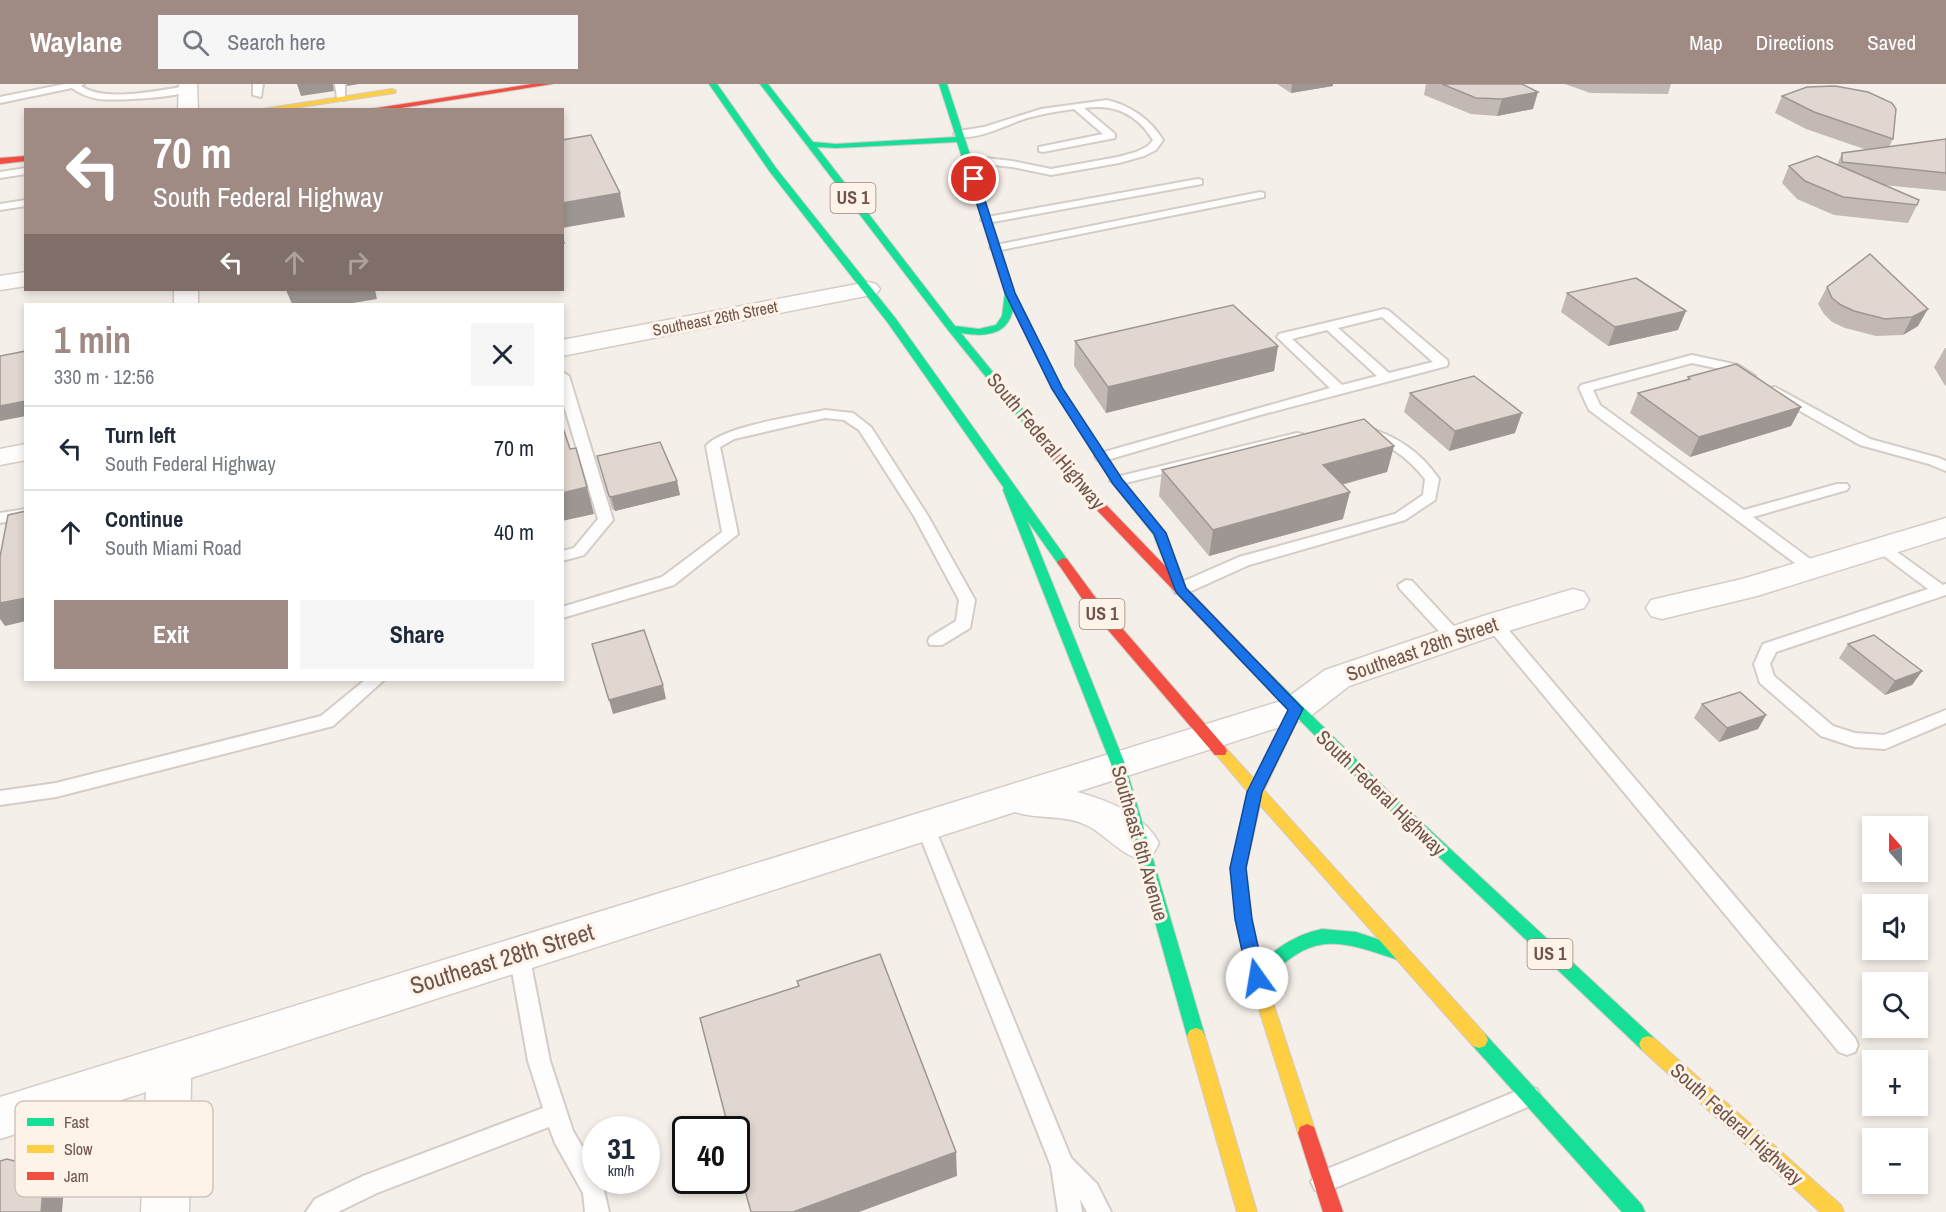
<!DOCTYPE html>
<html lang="en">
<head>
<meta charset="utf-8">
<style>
  body { margin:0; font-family:"Archivo Narrow",sans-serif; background:#f6f6f7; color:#1f2937; height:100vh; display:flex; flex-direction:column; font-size:22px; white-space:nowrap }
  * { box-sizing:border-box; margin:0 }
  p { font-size:20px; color:#747a83 }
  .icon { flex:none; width:33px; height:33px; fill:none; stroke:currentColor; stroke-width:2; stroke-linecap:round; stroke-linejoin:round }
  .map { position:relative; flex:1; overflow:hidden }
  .details { position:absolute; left:24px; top:219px; width:540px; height:378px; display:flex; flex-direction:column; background:#fff; border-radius:0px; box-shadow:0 3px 9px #0003 }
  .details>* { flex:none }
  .banner { position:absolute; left:24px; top:24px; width:540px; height:183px; border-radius:0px; box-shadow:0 3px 9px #0003; background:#9f8b83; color:#fff; overflow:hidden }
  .needle { width:39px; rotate:339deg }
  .controls { position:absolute; left:1862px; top:732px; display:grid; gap:12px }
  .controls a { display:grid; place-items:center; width:66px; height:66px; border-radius:0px; background:#fff; box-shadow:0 3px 9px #0003; font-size:30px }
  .speed { position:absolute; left:582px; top:1032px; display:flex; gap:12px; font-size:30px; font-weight:700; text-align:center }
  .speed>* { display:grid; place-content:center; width:78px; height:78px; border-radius:50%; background:#fff; box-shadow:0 3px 9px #0003; line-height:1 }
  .speed small { font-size:15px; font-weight:400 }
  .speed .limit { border:3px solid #111; border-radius:9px; background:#fff; color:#111 }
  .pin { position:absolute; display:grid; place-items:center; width:51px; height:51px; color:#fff; margin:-26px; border:3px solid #fff; border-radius:50%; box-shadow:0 2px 6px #0007 }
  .me { position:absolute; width:66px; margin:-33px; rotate:347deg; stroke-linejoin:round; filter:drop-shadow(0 0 4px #0008) }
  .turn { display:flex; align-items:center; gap:21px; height:126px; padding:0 30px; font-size:27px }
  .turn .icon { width:78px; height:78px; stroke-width:2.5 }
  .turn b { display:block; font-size:42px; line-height:51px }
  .lanes { display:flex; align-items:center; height:57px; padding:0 30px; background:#0003; justify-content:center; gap:30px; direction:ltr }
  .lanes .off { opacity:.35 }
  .round { display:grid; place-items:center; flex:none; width:63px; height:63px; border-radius:0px; background:#f6f6f7 }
  .headline { display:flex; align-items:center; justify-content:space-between; height:102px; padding:0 30px }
  h1 { font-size:36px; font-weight:700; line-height:45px; color:#9f8b83 }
  .cta { display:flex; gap:12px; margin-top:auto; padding:12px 30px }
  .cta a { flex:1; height:69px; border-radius:0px; background:#9f8b83; color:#fff; font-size:24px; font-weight:700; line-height:69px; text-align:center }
  .cta a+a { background:#f6f6f7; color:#1f2937 }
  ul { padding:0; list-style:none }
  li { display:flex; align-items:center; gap:18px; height:84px; padding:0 30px; border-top:2px solid #e0e1e3 }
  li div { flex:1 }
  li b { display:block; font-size:22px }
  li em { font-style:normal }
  header { display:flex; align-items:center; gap:36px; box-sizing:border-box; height:84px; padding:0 30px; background:#9f8b83; color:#fff }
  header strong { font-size:28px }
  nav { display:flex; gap:33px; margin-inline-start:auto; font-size:21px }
  .search { width:420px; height:54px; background:#f6f6f7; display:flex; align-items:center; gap:15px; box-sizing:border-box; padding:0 21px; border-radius:0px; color:#747a83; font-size:22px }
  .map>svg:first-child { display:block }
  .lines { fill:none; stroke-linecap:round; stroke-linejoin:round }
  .lane-casing { stroke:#d4ccc7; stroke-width:4 }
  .street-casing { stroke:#d4ccc7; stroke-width:3 }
  .fast-casing { stroke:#d4cac6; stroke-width:2 }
  .slow-casing { stroke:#d4cac6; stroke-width:2 }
  .jam-casing { stroke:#d4cac6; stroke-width:2 }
  .lane { fill:#fefdfc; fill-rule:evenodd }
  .street { fill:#fefdfc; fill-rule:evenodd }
  .fast { fill:#16e098; fill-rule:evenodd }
  .slow { fill:#ffcf43; fill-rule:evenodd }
  .jam { fill:#f24e42; fill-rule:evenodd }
  .wall { fill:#c2b9b4 }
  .shaded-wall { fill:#9e9692 }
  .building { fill:#e1d7d1; stroke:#9e9692; stroke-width:1.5 }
  .route { fill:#1a73e8; stroke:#114b97; stroke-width:1.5 }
  .labels { text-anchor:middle; stroke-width:6; stroke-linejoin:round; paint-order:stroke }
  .far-street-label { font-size:16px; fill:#70554c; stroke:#fdf3e9 }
  .shield { fill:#fdf3e9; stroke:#9a847b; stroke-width:1.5 }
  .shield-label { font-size:18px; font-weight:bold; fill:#70554c }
  .street-label { font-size:20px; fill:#70554c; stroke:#fdf3e9 }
  .near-street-label { font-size:24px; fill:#70554c; stroke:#fdf3e9 }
  .key { fill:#fdf3e9; stroke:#d3c4ba; stroke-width:1.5 }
  .key-label { font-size:16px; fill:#70554c }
</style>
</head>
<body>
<header>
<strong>Waylane</strong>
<div class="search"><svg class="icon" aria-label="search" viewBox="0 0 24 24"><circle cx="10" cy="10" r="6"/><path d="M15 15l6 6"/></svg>Search here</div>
<nav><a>Map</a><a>Directions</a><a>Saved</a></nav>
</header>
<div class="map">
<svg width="1946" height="1128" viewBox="0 0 1946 1128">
  <rect width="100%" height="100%" fill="#f5efe9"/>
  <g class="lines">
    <defs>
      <g id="lane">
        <path d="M 65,0 L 84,0 L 81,2 C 105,19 160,6 188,2 L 193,5 C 180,14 116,17 98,15 C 88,13 80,10 72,4 L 0,19 L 0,13 Z"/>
        <polygon points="253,0 263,0 261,13 253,11"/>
        <polygon points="335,0 345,0 345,16 337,14"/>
        <path d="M 1107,16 C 1131,22 1150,35 1163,56 L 1156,66 L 1144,72 L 1119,79 L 1051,91 L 1012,83 L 967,78 L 962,75 L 967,72 L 1012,77 L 1051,85 L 1118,73 L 1136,68 L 1148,62 L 1153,56 C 1136,29 1114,20 1084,24 L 1115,50 L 1115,54 L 1043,68 L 1039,67 L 1039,63 L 1103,50 L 1074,25 C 1058,27 1042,30 1027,34 C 1010,39 969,61 954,50 L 959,47 L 984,43 L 1041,25 Z"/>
        <polygon points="26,84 26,90 0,94 0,88"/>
        <polygon points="1198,95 1202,96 1202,100 987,139 981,136 987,133"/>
        <polygon points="1260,108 1264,109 1264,113 996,167 990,164 996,161"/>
        <polygon points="26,116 26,122 0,126 0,120"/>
        <path d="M 1384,225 L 1388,226 L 1447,276 L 1448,279 L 1447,282 L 1260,331 L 1107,376 L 1097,376 L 1095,373 L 1097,370 L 1330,304 L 1277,253 L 1279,250 ZM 1382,233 L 1433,278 L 1389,289 L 1338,244 ZM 1327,246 L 1377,292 L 1342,301 L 1292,255 Z"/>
        <polygon points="1692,271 1738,281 1755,292 1748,296 1729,287 1692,279 1593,306 1600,321 1744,426 1837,400 1847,400 1849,403 1847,406 1753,433 1817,480 1820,484 1817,488 1807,488 1589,326 1579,304 1581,301"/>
        <polygon points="562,288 569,292 613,436 584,471 562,477 562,467 574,464 598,435 562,315"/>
        <polygon points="1775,303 1870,355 1939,374 1946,377 1946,387 1929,380 1860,361 1770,310 1768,307 1770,304"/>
        <path d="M 825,326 L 853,329 L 871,343 L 928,432 L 975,516 L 970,544 L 942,561 L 930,561 L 928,557 L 930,553 L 956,537 L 959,516 L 914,432 L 859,346 L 844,336 L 825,334 L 734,355 L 720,363 L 738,450 L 674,501 L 562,534 L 562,523 L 662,493 L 722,448 L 706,362 C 723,342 797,332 825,326 Z"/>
        <path d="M 1361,342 C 1394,350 1420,367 1439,395 L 1435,416 L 1405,436 L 1249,481 L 1187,509 L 1175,509 L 1173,505 L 1175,501 L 1239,473 L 1395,430 L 1423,411 L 1425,395 C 1407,372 1385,357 1356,349 L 1354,346 Z"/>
        <polygon points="1297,349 1302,350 1304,353 1302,356 1117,401 1110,397 1112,394"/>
        <polygon points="26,425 26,434 0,439 0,429"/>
        <polygon points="1881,458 1886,460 1943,501 1946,500 1946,511 1776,568 1770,580 1774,592 1833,642 1855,649 1884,651 1946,626 1946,639 1885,665 1855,663 1821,652 1760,599 1754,580 1763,560 1928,505 1876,466 1873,463 1876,460"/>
        <polygon points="1406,496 1412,497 1460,549 1462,553 1460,557 1448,557 1400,505 1398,501"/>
        <polygon points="1494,534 1500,536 1855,954 1858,961 1855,968 1847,971 1839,968 1488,544 1486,540 1488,536"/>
        <polygon points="365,596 384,596 333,642 56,713 0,721 0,707 56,699 321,632"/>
        <polygon points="925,735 932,737 934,742 1071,1074 1097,1100 1111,1128 1087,1128 1080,1115 1082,1128 1058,1128 1051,1082 916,742 918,737"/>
        <polygon points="519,861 526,864 529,870 550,977 573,1047 596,1086 596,1096 602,1098 609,1128 585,1128 583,1109 555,1059 549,1043 377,1109 338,1128 306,1128 315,1115 363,1092 543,1024 528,977 509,870 512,864"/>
        <polygon points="1529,1002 1537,1005 1540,1012 1537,1019 1323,1109 1315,1106 1311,1098 1315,1090"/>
      </g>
      <g id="street">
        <polygon points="179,0 197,0 198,26 178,26"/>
        <polygon points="26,188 26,202 0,206 0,192"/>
        <polygon points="868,198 876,200 880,205 876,210 562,272 562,256"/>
        <rect x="174" y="206" width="24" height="14"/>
        <polygon points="26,360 26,376 0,381 0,365"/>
        <polygon points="1946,434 1946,453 1757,512 1662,535 1651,532 1646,524 1651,516 1742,495"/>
        <path d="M 1573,505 L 1584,508 L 1589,516 L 1584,524 L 1505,548 L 1349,602 L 1308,634 L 1077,708 C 1107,716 1144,730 1159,759 L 1153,770 C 1150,771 1144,774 1140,774 C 1125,774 1103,749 1088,742 C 1066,730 1039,736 1015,728 L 191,994 L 189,1128 L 141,1128 L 146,1008 L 0,1055 L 0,1013 L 1284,616 L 1325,586 L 1483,532 Z"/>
      </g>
      <g id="fast">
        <polygon points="709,0 717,0 776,84 896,235 1069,478 1067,481 1059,481 1027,436 1125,680 1205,952 1202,958 1196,960 1190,958 1187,952 1111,680 1003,406 1004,404 888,239 770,88"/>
        <path d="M 760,0 L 768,0 L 813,58 L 836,60 L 956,53 L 939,0 L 947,0 L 1015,209 L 1062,305 L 1122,395 L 1165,449 L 1187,505 L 1186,508 L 1176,508 L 1153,450 L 1113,400 L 1052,305 L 1013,225 C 1008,252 984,253 961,249 L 1049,357 L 1049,361 L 1041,361 L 948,246 ZM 957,58 L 1005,209 L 1002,232 L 996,241 L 979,245 L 955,242 L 817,63 L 836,64 Z"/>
        <polygon points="1250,573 1255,575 1390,709 1654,954 1657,960 1654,966 1648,968 1642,966 1380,717 1245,581 1243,578"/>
        <path d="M 1322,845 L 1356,848 L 1404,864 L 1406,869 L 1404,874 L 1398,876 C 1334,854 1312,848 1263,899 L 1257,901 L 1251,899 L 1249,894 L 1251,889 C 1272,867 1291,852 1322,845 Z"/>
        <polygon points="1479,948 1485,950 1642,1121 1645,1128 1622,1128 1473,962 1470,956 1473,950"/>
      </g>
      <g id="slow">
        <polygon points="392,5 396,7 395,9 280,26 256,26"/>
        <polygon points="1296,620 1301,621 1303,625 1264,706 1485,950 1488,956 1485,962 1479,964 1473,962 1260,721 1246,784 1251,835 1265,894 1316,1049 1314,1055 1307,1058 1300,1055 1298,1049 1249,894 1235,835 1230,784 1248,708 1213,667 1215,663 1225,663 1254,695 1291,621"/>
        <polygon points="1196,944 1202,946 1205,952 1257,1128 1237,1128 1187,952 1190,946"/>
        <polygon points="1648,952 1654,954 1841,1121 1844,1128 1820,1128 1642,966 1639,960 1642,954"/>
      </g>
      <g id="jam">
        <polygon points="532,0 552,0 388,26 364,26"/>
        <polygon points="26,72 26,77 0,80 0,74"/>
        <polygon points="1045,356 1049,357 1081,395 1255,575 1257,578 1255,581 1245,581 1073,401 1039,359"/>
        <polygon points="1063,474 1067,475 1095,513 1225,663 1227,667 1225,671 1215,671 1085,519 1057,478"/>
        <polygon points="1307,1040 1314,1043 1316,1049 1343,1128 1323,1128 1298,1049 1300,1043"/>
      </g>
    </defs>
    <use href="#lane" class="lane-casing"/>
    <use href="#street" class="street-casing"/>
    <use href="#fast" class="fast-casing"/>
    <use href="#slow" class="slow-casing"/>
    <use href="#jam" class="jam-casing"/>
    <use href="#lane" class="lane"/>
    <use href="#street" class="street"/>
    <use href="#fast" class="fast"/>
    <use href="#slow" class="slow"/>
    <use href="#jam" class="jam"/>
  </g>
  <g class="wall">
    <polygon points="1277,0 1333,0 1333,2 1291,9"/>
    <polygon points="1426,0 1522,0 1533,25 1497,32 1471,30 1424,11"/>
    <polygon points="1565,0 1671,0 1668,10 1590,9"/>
    <polygon points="1782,12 1893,55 1889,63 1946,55 1946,107 1882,101 1917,121 1908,139 1834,131 1797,115 1782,99 1789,82 1837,81 1842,69 1867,66 1806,45 1775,29"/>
    <polygon points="1870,170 1918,242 1903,251 1876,252 1845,244 1832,238 1824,230 1818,220 1827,203"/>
    <polygon points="1567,209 1678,246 1608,262 1561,228"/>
    <polygon points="1075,257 1278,262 1274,287 1106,329 1074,282"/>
    <polygon points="1945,264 1946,264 1946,302 1944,300 1934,283"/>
    <polygon points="1688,293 1801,323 1791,342 1690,373 1630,329 1638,309 1687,296"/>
    <polygon points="1410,309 1515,349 1449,367 1404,328"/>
    <polygon points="1394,362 1387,388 1342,401 1343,435 1209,472 1159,412 1162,386"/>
    <polygon points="597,372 677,397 680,411 615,427 612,425"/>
    <polygon points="1848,560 1922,587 1912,601 1885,611 1839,574"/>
    <polygon points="1702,620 1766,631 1758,645 1719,658 1694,634"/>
  </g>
  <g class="shaded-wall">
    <polygon points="297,0 333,0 334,7 301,12"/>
    <polygon points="347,0 359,0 347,2"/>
    <polygon points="1292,0 1333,0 1333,2 1291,9"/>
    <polygon points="1538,8 1533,25 1497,32 1502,15"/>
    <polygon points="620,109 625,133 562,144 562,119"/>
    <polygon points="562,149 565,160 562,160"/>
    <polygon points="286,206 375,206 377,215 347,220 292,220"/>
    <polygon points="1928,225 1918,242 1903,251 1912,233"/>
    <polygon points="1686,227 1678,246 1608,262 1615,243"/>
    <polygon points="1278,262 1274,287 1106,329 1108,303"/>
    <polygon points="26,317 26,332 0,337 0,322"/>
    <polygon points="1801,323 1791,342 1690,373 1699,353"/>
    <polygon points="1522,329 1515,349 1449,367 1455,347"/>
    <polygon points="1394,362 1387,388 1317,407 1323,381"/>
    <polygon points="677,397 680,411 615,427 611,413"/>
    <polygon points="587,403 594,430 562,437 562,409"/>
    <polygon points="1350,408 1343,435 1209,472 1213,446"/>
    <polygon points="26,514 26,537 5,542 0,535 0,519"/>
    <polygon points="1922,587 1912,601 1885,611 1895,597"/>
    <polygon points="663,601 666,615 613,630 609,616"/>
    <polygon points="1766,631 1758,645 1719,658 1727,644"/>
    <polygon points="956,1068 957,1092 859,1128 793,1128"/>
    <polygon points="45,1085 64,1103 62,1128 41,1128"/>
  </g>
  <g class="building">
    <polygon points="1442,0 1522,0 1538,8 1502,15 1476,14"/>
    <polygon points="1835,2 1868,8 1892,19 1896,25 1893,55 1814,28 1782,12 1807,3"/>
    <polygon points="591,51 620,109 562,119 562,56"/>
    <polygon points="1946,55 1946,89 1842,78 1842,69"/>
    <polygon points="1817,72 1919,116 1917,121 1843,113 1805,97 1789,82"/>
    <polygon points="1870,170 1928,225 1912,233 1885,235 1854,227 1841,221 1832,214 1827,203"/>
    <polygon points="1636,194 1686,227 1615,243 1567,209"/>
    <polygon points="1233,221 1278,262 1108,303 1075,257"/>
    <polygon points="26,267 26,317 0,322 0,272"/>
    <polygon points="1736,280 1801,323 1699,353 1638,309 1690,295 1688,293"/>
    <polygon points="1474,292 1522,329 1455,347 1410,309"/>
    <polygon points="1364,335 1394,362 1323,381 1350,408 1213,446 1162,386"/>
    <polygon points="562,341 570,365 576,364 587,403 562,409"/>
    <polygon points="660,358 677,397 611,413 609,412 597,372"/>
    <polygon points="26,427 26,514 0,519 0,473 8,431"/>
    <polygon points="644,546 663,601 609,616 592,560"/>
    <polygon points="1874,551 1922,587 1895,597 1848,560"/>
    <polygon points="1740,608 1766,631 1727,644 1702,620"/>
    <polygon points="880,870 956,1068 793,1128 751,1128 736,1074 736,1046 729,1046 700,934 799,902 797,897"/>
    <polygon points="7,1075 45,1085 41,1128 0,1128 0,1077"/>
  </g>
  <polygon class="route" points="974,93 978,95 1015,209 1063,305 1122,395 1166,449 1186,504 1303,625 1262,708 1246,784 1252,835 1265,894 1263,900 1257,902 1250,900 1248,894 1235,835 1230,784 1247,708 1288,626 1176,508 1154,450 1113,400 1052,305 1005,209 969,95"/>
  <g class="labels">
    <g class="far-street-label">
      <text transform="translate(715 234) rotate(-11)" y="6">Southeast 26th Street</text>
    </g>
    <g class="shield">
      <rect x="830.5" y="99" width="45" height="30" rx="4.5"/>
      <rect x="1079.5" y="515" width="45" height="30" rx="4.5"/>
      <rect x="1527.5" y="855" width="45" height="30" rx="4.5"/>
    </g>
    <g class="shield-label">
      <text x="853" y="120">US 1</text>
      <text x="1102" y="536">US 1</text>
      <text x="1550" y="876">US 1</text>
    </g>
    <g class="street-label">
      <text transform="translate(1046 357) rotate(50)" y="7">South Federal Highway</text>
      <text transform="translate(1422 565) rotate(-19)" y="7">Southeast 28th Street</text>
      <text transform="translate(1381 709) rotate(44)" y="7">South Federal Highway</text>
      <text transform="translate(1140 759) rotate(74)" y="7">Southeast 6th Avenue</text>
      <text transform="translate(1737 1040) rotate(42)" y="7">South Federal Highway</text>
    </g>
    <g class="near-street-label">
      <text transform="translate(502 875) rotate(-17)" y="8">Southeast 28th Street</text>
    </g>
  </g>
  <rect x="15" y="1017" width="198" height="96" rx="9" class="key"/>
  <rect x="27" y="1034" width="27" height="8" fill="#16e098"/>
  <rect x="27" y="1061" width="27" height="8" fill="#ffcf43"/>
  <rect x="27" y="1088" width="27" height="8" fill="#f24e42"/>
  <g class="key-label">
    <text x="64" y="1044">Fast</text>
    <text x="64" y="1071">Slow</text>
    <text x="64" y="1098">Jam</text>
  </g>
</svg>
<div class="controls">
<a><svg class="needle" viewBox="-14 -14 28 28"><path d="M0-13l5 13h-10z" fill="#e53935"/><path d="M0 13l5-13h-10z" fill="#747a83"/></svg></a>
<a><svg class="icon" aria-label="sound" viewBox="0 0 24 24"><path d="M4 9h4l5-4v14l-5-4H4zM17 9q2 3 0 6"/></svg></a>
<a><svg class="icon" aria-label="search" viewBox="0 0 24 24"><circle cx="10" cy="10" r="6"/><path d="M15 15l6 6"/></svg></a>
<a>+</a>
<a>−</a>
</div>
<div class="speed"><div>31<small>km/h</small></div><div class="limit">40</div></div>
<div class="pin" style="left:974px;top:95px;background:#d93025"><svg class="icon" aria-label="arrive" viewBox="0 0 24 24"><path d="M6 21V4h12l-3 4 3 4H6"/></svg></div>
<svg class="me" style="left:1257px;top:894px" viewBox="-20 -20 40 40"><circle r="19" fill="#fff"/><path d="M0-13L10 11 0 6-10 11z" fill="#1a73e8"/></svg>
<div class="banner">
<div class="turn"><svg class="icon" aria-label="left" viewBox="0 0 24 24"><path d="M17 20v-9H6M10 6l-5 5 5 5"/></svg><div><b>70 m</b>South Federal Highway</div></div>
<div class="lanes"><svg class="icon" aria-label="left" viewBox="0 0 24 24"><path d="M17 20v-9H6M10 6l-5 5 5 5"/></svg><svg class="icon off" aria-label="ahead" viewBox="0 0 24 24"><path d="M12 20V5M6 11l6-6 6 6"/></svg><svg class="icon off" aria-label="right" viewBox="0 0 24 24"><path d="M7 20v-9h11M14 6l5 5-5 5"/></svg></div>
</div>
<section class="details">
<div class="headline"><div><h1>1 min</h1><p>330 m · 12:56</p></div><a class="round"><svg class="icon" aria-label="close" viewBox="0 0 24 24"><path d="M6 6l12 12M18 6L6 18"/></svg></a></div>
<ul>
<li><svg class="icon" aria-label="left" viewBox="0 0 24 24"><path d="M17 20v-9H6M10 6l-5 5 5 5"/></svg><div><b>Turn left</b><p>South Federal Highway</p></div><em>70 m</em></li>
<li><svg class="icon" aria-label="ahead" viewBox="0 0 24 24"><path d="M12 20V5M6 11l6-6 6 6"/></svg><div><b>Continue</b><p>South Miami Road</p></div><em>40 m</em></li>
</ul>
<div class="cta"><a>Exit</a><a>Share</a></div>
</section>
</div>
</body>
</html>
